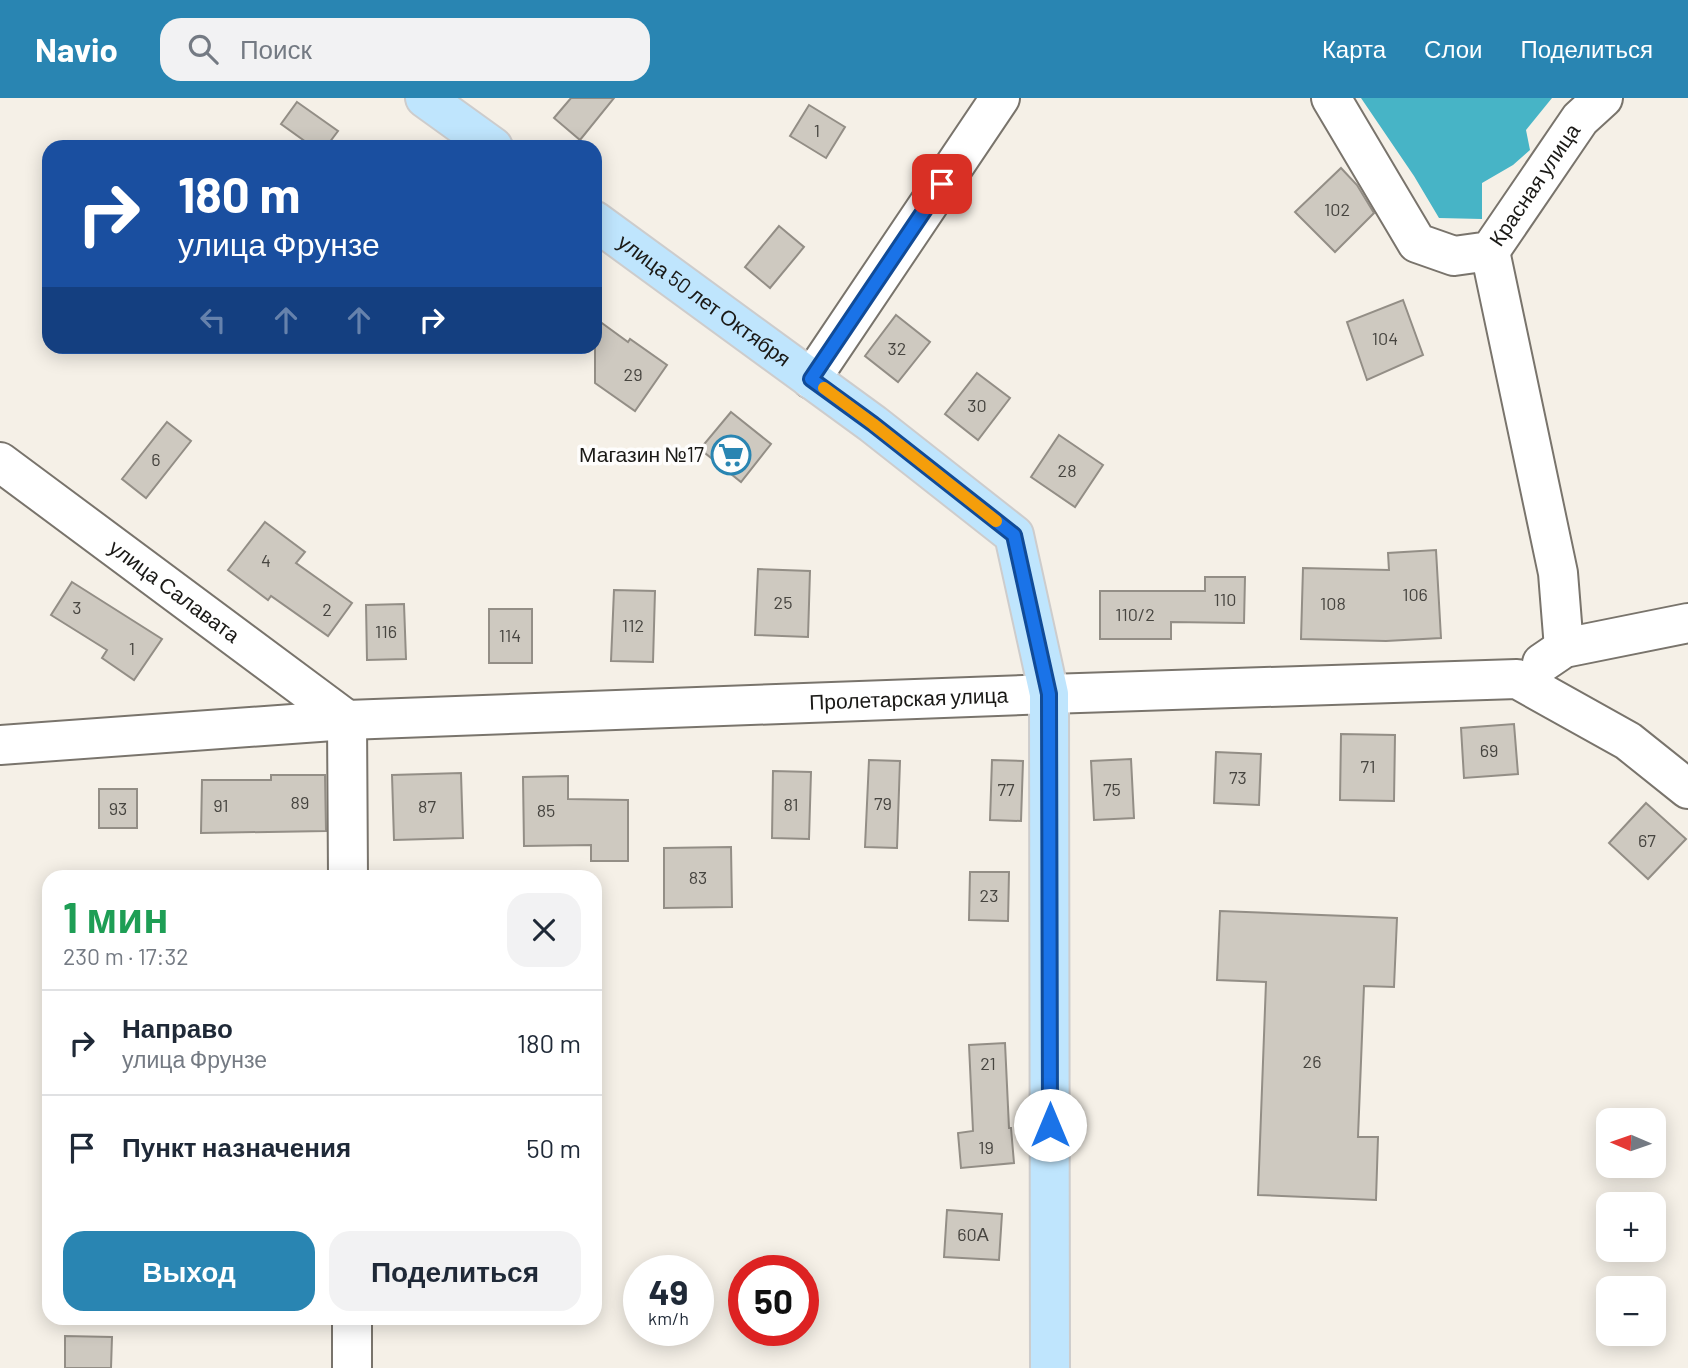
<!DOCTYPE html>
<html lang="ru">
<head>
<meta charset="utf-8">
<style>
  body { margin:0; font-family:Barlow,sans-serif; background:#f2f2f3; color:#1f2937; height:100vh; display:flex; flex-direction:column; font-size:26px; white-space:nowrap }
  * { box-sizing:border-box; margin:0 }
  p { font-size:23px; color:#747a83 }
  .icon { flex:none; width:38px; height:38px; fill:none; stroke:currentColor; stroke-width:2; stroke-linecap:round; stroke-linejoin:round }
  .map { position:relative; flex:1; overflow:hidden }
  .details { position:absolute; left:42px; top:772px; width:560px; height:455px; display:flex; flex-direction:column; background:#fff; border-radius:21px; box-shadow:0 4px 18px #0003 }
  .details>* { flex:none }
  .hud { position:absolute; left:42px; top:42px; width:560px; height:214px; border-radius:21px; box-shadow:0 4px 18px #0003; background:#1a4fa0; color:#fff; overflow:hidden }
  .needle { width:46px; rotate:272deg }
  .tools { position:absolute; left:1596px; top:1010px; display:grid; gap:14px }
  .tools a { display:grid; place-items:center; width:70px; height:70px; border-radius:14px; background:#fff; box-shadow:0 4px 18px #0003; font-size:35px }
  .speed { position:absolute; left:623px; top:1157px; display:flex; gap:14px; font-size:35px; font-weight:700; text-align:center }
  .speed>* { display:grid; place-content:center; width:91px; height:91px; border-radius:50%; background:#fff; box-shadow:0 4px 18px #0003; line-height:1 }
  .speed small { font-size:18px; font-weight:400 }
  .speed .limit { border:10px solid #d22; background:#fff; color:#111 }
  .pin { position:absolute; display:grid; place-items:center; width:60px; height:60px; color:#fff; margin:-30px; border-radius:14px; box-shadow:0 4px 10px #0006 }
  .me { position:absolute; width:77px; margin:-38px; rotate:0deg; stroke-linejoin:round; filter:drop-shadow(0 0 5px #0008) }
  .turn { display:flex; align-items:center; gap:24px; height:147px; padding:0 21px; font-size:32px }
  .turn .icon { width:91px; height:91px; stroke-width:2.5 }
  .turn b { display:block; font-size:49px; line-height:60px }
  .lanes { display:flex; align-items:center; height:66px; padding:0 21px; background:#0003; justify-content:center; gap:35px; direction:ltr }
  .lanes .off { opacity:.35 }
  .round { display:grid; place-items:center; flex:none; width:74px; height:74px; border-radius:21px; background:#f2f2f3 }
  .headline { display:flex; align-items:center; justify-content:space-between; height:119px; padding:0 21px }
  h1 { font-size:42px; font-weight:700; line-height:52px; color:#1e9e55 }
  .action { display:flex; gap:14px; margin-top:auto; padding:14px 21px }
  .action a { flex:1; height:80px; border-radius:21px; background:#2985b2; color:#fff; font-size:28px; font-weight:700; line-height:80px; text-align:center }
  .action a+a { background:#f2f2f3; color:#1f2937 }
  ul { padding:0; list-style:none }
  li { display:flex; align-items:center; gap:21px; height:105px; padding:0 21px; border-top:2px solid #e0e1e3 }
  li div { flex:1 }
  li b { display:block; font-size:26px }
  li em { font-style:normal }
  header { display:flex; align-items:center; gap:42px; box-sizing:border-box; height:98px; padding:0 35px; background:#2985b2; color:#fff }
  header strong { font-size:33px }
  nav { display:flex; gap:38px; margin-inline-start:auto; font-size:24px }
  .search { width:490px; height:63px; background:#f2f2f3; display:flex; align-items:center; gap:18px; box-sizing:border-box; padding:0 24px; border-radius:21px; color:#747a83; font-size:26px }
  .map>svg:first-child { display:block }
  .water { fill:#47b4c6 }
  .building { fill:#cec9c0; stroke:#938e86; stroke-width:2 }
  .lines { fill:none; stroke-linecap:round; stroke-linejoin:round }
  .minor-casing { stroke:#79746c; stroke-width:42 }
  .major-casing { stroke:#cdcccc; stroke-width:42 }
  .minor { stroke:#fff; stroke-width:38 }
  .major { stroke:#bfe5fd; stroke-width:38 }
  .route-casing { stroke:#114b97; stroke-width:18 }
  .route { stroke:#1a73e8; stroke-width:12 }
  .slow { stroke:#f59e0b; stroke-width:12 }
  .labels { text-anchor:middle; stroke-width:7; stroke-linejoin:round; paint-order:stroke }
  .number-label { font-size:18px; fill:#474540 }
  .street-label { font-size:21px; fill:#1a1916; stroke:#fefdfc }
  .poi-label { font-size:21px; fill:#1a1916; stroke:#fefdfc; text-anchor:end }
</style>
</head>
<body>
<header>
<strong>Navio</strong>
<div class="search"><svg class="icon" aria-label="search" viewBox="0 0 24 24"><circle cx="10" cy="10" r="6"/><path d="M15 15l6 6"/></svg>Поиск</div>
<nav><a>Карта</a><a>Слои</a><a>Поделиться</a></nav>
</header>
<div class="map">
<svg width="1688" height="1270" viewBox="0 0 1688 1270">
  <rect width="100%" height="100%" fill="#f5f0e7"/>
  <polygon class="water" points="1361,0 1552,0 1526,32 1530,52 1513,67 1482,85 1482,121 1439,120 1414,78"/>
  <g class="building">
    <polygon points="571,0 614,0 580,42 554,20"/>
    <polygon points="297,4 338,33 326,49 313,49 281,26"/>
    <polygon points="809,7 845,29 826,60 790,38"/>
    <polygon points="1341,70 1357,87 1374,115 1335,154 1295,114"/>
    <polygon points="779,128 804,149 770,190 745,169"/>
    <polygon points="1403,202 1423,257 1367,282 1347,224"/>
    <polygon points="896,217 930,244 898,284 865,258"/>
    <polygon points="595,220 628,244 630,241 667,267 635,313 595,285"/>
    <polygon points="977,275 1010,300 978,342 945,316"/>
    <polygon points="731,314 771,346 741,384 700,351"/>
    <polygon points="167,324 191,343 146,400 122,381"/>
    <polygon points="1059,337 1103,367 1075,409 1031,379"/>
    <polygon points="265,424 305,454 296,465 352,505 328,538 271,498 268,502 228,472"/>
    <polygon points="1436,452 1441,540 1386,543 1301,541 1303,470 1389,472 1388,455"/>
    <polygon points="758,471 810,473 808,539 755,537"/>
    <polygon points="1205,479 1245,479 1244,525 1171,524 1171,541 1100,541 1100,493 1205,493"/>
    <polygon points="72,484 162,541 134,582 102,560 107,552 51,517"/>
    <polygon points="614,492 655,493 653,564 611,563"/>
    <polygon points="404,506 406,561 367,562 366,507"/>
    <rect x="489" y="511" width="43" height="54"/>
    <polygon points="1514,626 1518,676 1464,680 1461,630"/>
    <polygon points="1341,636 1395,637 1394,703 1340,702"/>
    <polygon points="1216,654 1261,656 1259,707 1214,705"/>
    <polygon points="1131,661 1134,720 1094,722 1091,663"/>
    <polygon points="869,662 900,663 897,750 865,749"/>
    <polygon points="992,662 1023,663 1021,723 990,722"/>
    <polygon points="773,673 811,674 809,741 772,740"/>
    <polygon points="461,675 463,740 394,742 392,677"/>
    <polygon points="271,677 325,677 326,733 201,735 202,682 271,682"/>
    <polygon points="568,678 568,701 628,702 628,763 591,763 591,747 524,748 523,679"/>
    <rect x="99" y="691" width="38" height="39"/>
    <polygon points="1646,705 1686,741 1648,781 1609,745"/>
    <polygon points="731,749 732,809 664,810 664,750"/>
    <polygon points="970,774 1009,774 1008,823 969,822"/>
    <polygon points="1220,813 1397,820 1394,889 1364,888 1358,1039 1378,1039 1376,1102 1258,1097 1266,884 1217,882"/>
    <polygon points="1005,945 1009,1030 1011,1030 1014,1065 961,1070 958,1035 973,1033 969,947"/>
    <polygon points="947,1112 1002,1116 999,1162 944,1159"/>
    <polygon points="65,1238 112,1239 111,1270 65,1270"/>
  </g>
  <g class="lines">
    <defs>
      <g id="minor">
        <path id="s1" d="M 1331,0 L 1417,145 L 1454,158 L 1490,153 L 1580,21 L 1603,0"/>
        <polyline points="1490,153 1558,475 1564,550"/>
        <polyline points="811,281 1000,0"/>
        <path id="s2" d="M 0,364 L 347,622"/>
        <polyline points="1542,565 1564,550 1688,525"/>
        <polyline points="347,622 348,779"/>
        <path id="s3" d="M 0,647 L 347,622 L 1049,596 L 1517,581 L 1628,643 L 1688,691"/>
        <polyline points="352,1220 352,1270"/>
      </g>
      <g id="major">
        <polyline points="425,0 493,49"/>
        <path id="s4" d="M 595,123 L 873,326 L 1014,437 L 1049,596 L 1050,1270"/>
      </g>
    </defs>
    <use href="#minor" class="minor-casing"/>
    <use href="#major" class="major-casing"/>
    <use href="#minor" class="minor"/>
    <use href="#major" class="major"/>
  </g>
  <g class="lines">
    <defs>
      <polyline id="route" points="942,86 811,281 873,326 1014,437 1049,596 1050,1027"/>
    </defs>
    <use href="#route" class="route-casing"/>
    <use href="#route" class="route"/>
    <polyline class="slow" points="824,290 873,326 996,423"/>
  </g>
  <defs>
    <symbol id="supermarket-ring" viewBox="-11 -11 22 22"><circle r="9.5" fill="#fefdfc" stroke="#2985b2" stroke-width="1.5"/><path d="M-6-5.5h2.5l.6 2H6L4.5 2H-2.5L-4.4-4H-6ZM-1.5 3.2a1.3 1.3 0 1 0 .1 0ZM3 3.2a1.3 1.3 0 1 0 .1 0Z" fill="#2985b2"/></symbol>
  </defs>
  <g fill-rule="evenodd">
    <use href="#supermarket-ring" x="709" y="335" width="44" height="44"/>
  </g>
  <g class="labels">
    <g class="number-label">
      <text x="817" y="39">1</text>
      <text x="1337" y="118">102</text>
      <text x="1385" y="247">104</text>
      <text x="897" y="257">32</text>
      <text x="633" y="283">29</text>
      <text x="977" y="314">30</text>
      <text x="156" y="368">6</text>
      <text x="1067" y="379">28</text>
      <text x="266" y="469">4</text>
      <text x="1415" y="503">106</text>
      <text x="1225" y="508">110</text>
      <text x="783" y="511">25</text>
      <text x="1333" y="512">108</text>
      <text x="77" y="516">3</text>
      <text x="327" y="518">2</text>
      <text x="1135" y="523">110/2</text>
      <text x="633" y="534">112</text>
      <text x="386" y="540">116</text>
      <text x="510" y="544">114</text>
      <text x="132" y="557">1</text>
      <text x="1489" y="659">69</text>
      <text x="1368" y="675">71</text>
      <text x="1238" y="686">73</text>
      <text x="1006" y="698">77</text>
      <text x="1112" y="698">75</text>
      <text x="300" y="711">89</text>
      <text x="883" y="712">79</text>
      <text x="791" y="713">81</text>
      <text x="221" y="714">91</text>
      <text x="427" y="715">87</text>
      <text x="118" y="717">93</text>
      <text x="546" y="719">85</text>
      <text x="1647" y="749">67</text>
      <text x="698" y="786">83</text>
      <text x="989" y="804">23</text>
      <text x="1312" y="970">26</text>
      <text x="988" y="972">21</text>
      <text x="986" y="1056">19</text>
      <text x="973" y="1143">60А</text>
    </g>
    <g class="street-label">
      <text dy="7" stroke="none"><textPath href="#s1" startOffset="324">Красная улица</textPath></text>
      <text dy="7" stroke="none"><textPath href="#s4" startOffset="135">улица 50 лет Октября</textPath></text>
      <text dy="7" stroke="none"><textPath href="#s2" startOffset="217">улица Салавата</textPath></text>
      <text dy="7" stroke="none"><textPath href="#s3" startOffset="910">Пролетарская улица</textPath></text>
    </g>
    <g class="poi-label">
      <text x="704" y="364">Магазин №17</text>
    </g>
  </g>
</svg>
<div class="tools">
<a><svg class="needle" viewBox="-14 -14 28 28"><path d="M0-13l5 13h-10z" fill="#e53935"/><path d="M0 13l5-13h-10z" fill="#747a83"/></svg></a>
<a>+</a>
<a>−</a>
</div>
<div class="speed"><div>49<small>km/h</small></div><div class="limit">50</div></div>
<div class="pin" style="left:942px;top:86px;background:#d93025"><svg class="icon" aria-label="arrive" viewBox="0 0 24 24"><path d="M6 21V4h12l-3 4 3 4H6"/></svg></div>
<svg class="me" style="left:1050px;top:1027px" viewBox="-20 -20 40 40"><circle r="19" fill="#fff"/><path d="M0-13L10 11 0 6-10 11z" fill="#1a73e8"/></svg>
<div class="hud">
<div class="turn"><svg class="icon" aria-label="right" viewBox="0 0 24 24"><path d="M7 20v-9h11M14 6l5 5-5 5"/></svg><div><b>180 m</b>улица Фрунзе</div></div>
<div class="lanes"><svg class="icon off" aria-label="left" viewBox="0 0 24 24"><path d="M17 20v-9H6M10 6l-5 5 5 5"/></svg><svg class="icon off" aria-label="ahead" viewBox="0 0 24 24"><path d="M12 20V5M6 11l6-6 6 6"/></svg><svg class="icon off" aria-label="ahead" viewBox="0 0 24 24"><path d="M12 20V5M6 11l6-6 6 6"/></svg><svg class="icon" aria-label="right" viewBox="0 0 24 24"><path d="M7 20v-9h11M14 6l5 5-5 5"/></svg></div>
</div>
<section class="details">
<div class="headline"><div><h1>1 мин</h1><p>230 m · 17:32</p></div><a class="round"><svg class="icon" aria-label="close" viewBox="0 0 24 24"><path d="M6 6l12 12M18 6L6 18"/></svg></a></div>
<ul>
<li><svg class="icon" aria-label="right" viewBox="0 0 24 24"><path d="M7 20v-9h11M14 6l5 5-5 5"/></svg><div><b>Направо</b><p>улица Фрунзе</p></div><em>180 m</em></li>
<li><svg class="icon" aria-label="arrive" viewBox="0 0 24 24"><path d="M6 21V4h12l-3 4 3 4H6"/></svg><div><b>Пункт назначения</b></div><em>50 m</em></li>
</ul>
<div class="action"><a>Выход</a><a>Поделиться</a></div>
</section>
</div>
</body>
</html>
